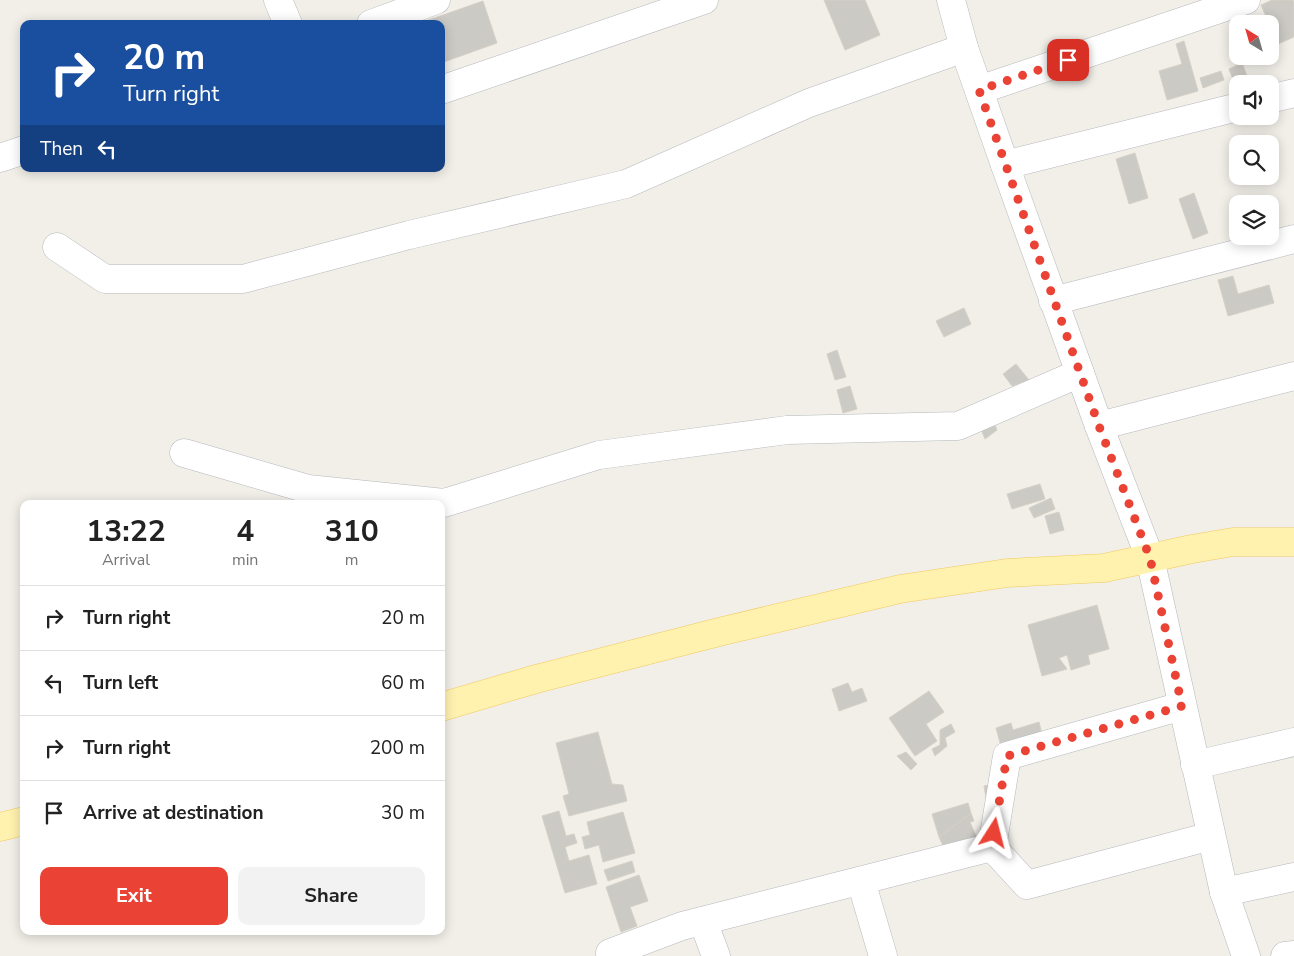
<!DOCTYPE html>
<html lang="en">
<head>
<meta charset="utf-8">
<style>
  body { margin:0; font-family:"Nunito Sans",sans-serif; background:#f2f2f2; color:#222; height:100vh; display:flex; flex-direction:column; font-size:19px; white-space:nowrap }
  * { box-sizing:border-box; margin:0 }
  p { font-size:16px; color:#767676 }
  .icon { flex:none; width:28px; height:28px; fill:none; stroke:currentColor; stroke-width:2; stroke-linecap:round; stroke-linejoin:round }
  .map { position:relative; flex:1; overflow:hidden }
  .details { position:absolute; left:20px; top:500px; width:425px; height:435px; display:flex; flex-direction:column; background:#fff; border-radius:10px; box-shadow:0 2px 12px #0003 }
  .details>* { flex:none }
  .guide { position:absolute; left:20px; top:20px; width:425px; height:152px; border-radius:10px; box-shadow:0 2px 12px #0003; background:#1a4fa0; color:#fff; overflow:hidden }
  .needle { width:32px; rotate:323deg }
  .fabs { position:absolute; left:1229px; top:15px; display:grid; gap:10px }
  .fabs a { display:grid; place-items:center; width:50px; height:50px; border-radius:10px; background:#fff; box-shadow:0 2px 12px #0003; font-size:25px }
  .pin { position:absolute; display:grid; place-items:center; width:42px; height:42px; color:#fff; margin:-21px; border-radius:10px; box-shadow:0 2px 8px #0006 }
  .me { position:absolute; width:55px; margin:-28px; rotate:9deg; stroke-linejoin:round; filter:drop-shadow(0 0 4px #0008) }
  .turn { display:flex; align-items:center; gap:18px; height:105px; padding:0 20px; font-size:22px }
  .turn .icon { width:65px; height:65px; stroke-width:2.5 }
  .turn b { display:block; font-size:35px; line-height:42px }
  .then { display:flex; align-items:center; height:48px; padding:0 20px; background:#0003; gap:10px; font-size:19px }
  .eta { display:flex; justify-content:space-evenly; align-items:center; height:85px; text-align:center }
  .eta b { font-size:30px; font-weight:700; line-height:35px }
  .cta { display:flex; gap:10px; margin-top:auto; padding:10px 20px }
  .cta a { flex:1; height:58px; border-radius:10px; background:#ea4335; color:#fff; font-size:20px; font-weight:700; line-height:58px; text-align:center }
  .cta a+a { background:#f2f2f2; color:#222 }
  ul { padding:0; list-style:none }
  li { display:flex; align-items:center; gap:15px; height:65px; padding:0 20px; border-top:1px solid #e0e0e0 }
  li div { flex:1 }
  li b { display:block; font-size:19px }
  li em { font-style:normal }
  .map>svg:first-child { display:block }
  .building { fill:#cccac5; stroke:#d6d1c6 }
  .lines { fill:none; stroke-linecap:round; stroke-linejoin:round }
  .minor-casing { stroke:#b5b8bc; stroke-width:29 }
  .major-casing { stroke:#f2c960; stroke-width:29 }
  .minor { stroke:#fff; stroke-width:28 }
  .major { stroke:#fff2af; stroke-width:28 }
  .route { stroke:#ea4335; stroke-width:9; stroke-dasharray:0 16.2 }
</style>
</head>
<body>
<div class="map">
<svg width="1294" height="956" viewBox="0 0 1294 956">
  <rect width="100%" height="100%" fill="#f1efe8"/>
  <g class="building">
    <polygon points="824,0 865,0 880,35 845,50"/>
    <polygon points="1272,0 1293,0 1294,3 1294,37 1278,44 1261,5"/>
    <polygon points="483,1 497,43 441,63 441,24 427,24 426,21"/>
    <polygon points="1184,41 1198,91 1167,100 1159,71 1182,64 1176,44"/>
    <polygon points="1242,63 1247,76 1234,82 1229,69"/>
    <polygon points="1221,71 1224,80 1203,88 1200,78"/>
    <polygon points="1135,153 1148,198 1129,204 1116,159"/>
    <polygon points="1194,193 1208,233 1193,239 1179,199"/>
    <polygon points="1233,276 1238,294 1269,285 1274,303 1228,316 1218,280"/>
    <polygon points="964,308 971,324 944,337 936,321"/>
    <polygon points="837,350 846,377 835,380 827,354"/>
    <polygon points="1016,364 1029,380 1012,386 1003,374"/>
    <polygon points="850,386 857,409 843,413 837,390"/>
    <polygon points="987,406 997,430 985,439 974,411"/>
    <polygon points="1040,484 1045,499 1012,509 1007,494"/>
    <polygon points="1051,498 1055,509 1034,518 1029,508"/>
    <polygon points="1059,512 1064,530 1050,534 1045,516"/>
    <polygon points="1097,605 1109,649 1088,655 1090,664 1071,670 1067,655 1059,658 1067,669 1042,676 1028,625"/>
    <polygon points="848,683 852,692 862,688 867,701 839,711 832,689"/>
    <polygon points="929,691 944,712 926,724 937,741 915,756 889,718"/>
    <polygon points="1039,722 1042,734 1001,746 996,728 1011,723 1013,730"/>
    <polygon points="951,724 955,732 945,738 947,746 935,756 932,749 940,745 940,730"/>
    <polygon points="598,732 612,784 623,785 627,801 569,816 563,796 569,794 556,743"/>
    <polygon points="906,752 917,764 911,770 897,756"/>
    <polygon points="999,783 998,792 986,798 984,786"/>
    <polygon points="968,803 971,813 939,837 932,814"/>
    <polygon points="559,811 566,836 574,834 577,843 565,847 569,861 589,855 597,884 565,893 542,816"/>
    <polygon points="623,812 635,853 603,862 599,845 585,849 582,837 590,835 587,822"/>
    <polygon points="971,813 974,821 970,822 976,836 944,848 939,837"/>
    <polygon points="632,861 635,872 608,881 604,870"/>
    <polygon points="639,875 648,901 630,907 637,926 621,932 606,887"/>
  </g>
  <g class="lines">
    <defs>
      <g id="minor">
        <polyline points="278,0 288,24"/>
        <polyline points="951,0 964,48 1005,165 1099,426 1150,558 1224,892 1246,956"/>
        <polyline points="371,24 436,0"/>
        <polyline points="441,90 704,0"/>
        <polyline points="979,90 1246,0"/>
        <polyline points="1270,99 1294,93"/>
        <polyline points="0,158 24,150"/>
        <polyline points="1005,165 1238,107"/>
        <polyline points="57,247 105,279 243,279 409,235 626,184 809,103 964,48"/>
        <polyline points="1053,301 1294,239"/>
        <polyline points="1099,426 1294,376"/>
        <polyline points="184,453 308,489 444,503 599,455 787,430 958,426 1080,373"/>
        <polyline points="1182,706 1007,756 992,847 1027,885 1211,836"/>
        <polyline points="1195,765 1294,742"/>
        <polyline points="861,881 883,956"/>
        <polyline points="1224,892 1294,877"/>
        <polyline points="703,921 716,956"/>
        <polyline points="610,953 682,926 992,847"/>
        <polyline points="1285,956 1294,955"/>
      </g>
      <g id="major">
        <polyline points="441,707 536,679 723,631 900,589 1007,573 1104,568 1192,549 1233,542 1294,542"/>
        <polyline points="0,827 24,821"/>
      </g>
    </defs>
    <use href="#minor" class="minor-casing"/>
    <use href="#major" class="major-casing"/>
    <use href="#minor" class="minor"/>
    <use href="#major" class="major"/>
  </g>
  <g class="lines">
    <polyline class="route" points="994,833 1007,756 1182,706 1150,558 1099,426 979,90 1068,60"/>
  </g>
</svg>
<div class="fabs">
<a><svg class="needle" viewBox="-14 -14 28 28"><path d="M0-13l5 13h-10z" fill="#e53935"/><path d="M0 13l5-13h-10z" fill="#767676"/></svg></a>
<a><svg class="icon" aria-label="sound" viewBox="0 0 24 24"><path d="M4 9h4l5-4v14l-5-4H4zM17 9q2 3 0 6"/></svg></a>
<a><svg class="icon" aria-label="search" viewBox="0 0 24 24"><circle cx="10" cy="10" r="6"/><path d="M15 15l6 6"/></svg></a>
<a><svg class="icon" aria-label="layers" viewBox="0 0 24 24"><path d="M12 4l9 5-9 5-9-5zM3 14l9 5 9-5"/></svg></a>
</div>
<div class="pin" style="left:1068px;top:60px;background:#d93025"><svg class="icon" aria-label="arrive" viewBox="0 0 24 24"><path d="M6 21V4h12l-3 4 3 4H6"/></svg></div>
<svg class="me" style="left:994px;top:833px" viewBox="-20 -20 40 40"><path d="M0-17L14 15 0 8-14 15z" fill="#ea4335" stroke="#fff" stroke-width="4"/></svg>
<div class="guide">
<div class="turn"><svg class="icon" aria-label="right" viewBox="0 0 24 24"><path d="M7 20v-9h11M14 6l5 5-5 5"/></svg><div><b>20 m</b>Turn right</div></div>
<div class="then">Then<svg class="icon" aria-label="left" viewBox="0 0 24 24"><path d="M17 20v-9H6M10 6l-5 5 5 5"/></svg></div>
</div>
<section class="details">
<div class="eta">
<div><b>13:22</b><p>Arrival</p></div>
<div><b>4</b><p>min</p></div>
<div><b>310</b><p>m</p></div>
</div>
<ul>
<li><svg class="icon" aria-label="right" viewBox="0 0 24 24"><path d="M7 20v-9h11M14 6l5 5-5 5"/></svg><div><b>Turn right</b></div><em>20 m</em></li>
<li><svg class="icon" aria-label="left" viewBox="0 0 24 24"><path d="M17 20v-9H6M10 6l-5 5 5 5"/></svg><div><b>Turn left</b></div><em>60 m</em></li>
<li><svg class="icon" aria-label="right" viewBox="0 0 24 24"><path d="M7 20v-9h11M14 6l5 5-5 5"/></svg><div><b>Turn right</b></div><em>200 m</em></li>
<li><svg class="icon" aria-label="arrive" viewBox="0 0 24 24"><path d="M6 21V4h12l-3 4 3 4H6"/></svg><div><b>Arrive at destination</b></div><em>30 m</em></li>
</ul>
<div class="cta"><a>Exit</a><a>Share</a></div>
</section>
</div>
</body>
</html>
